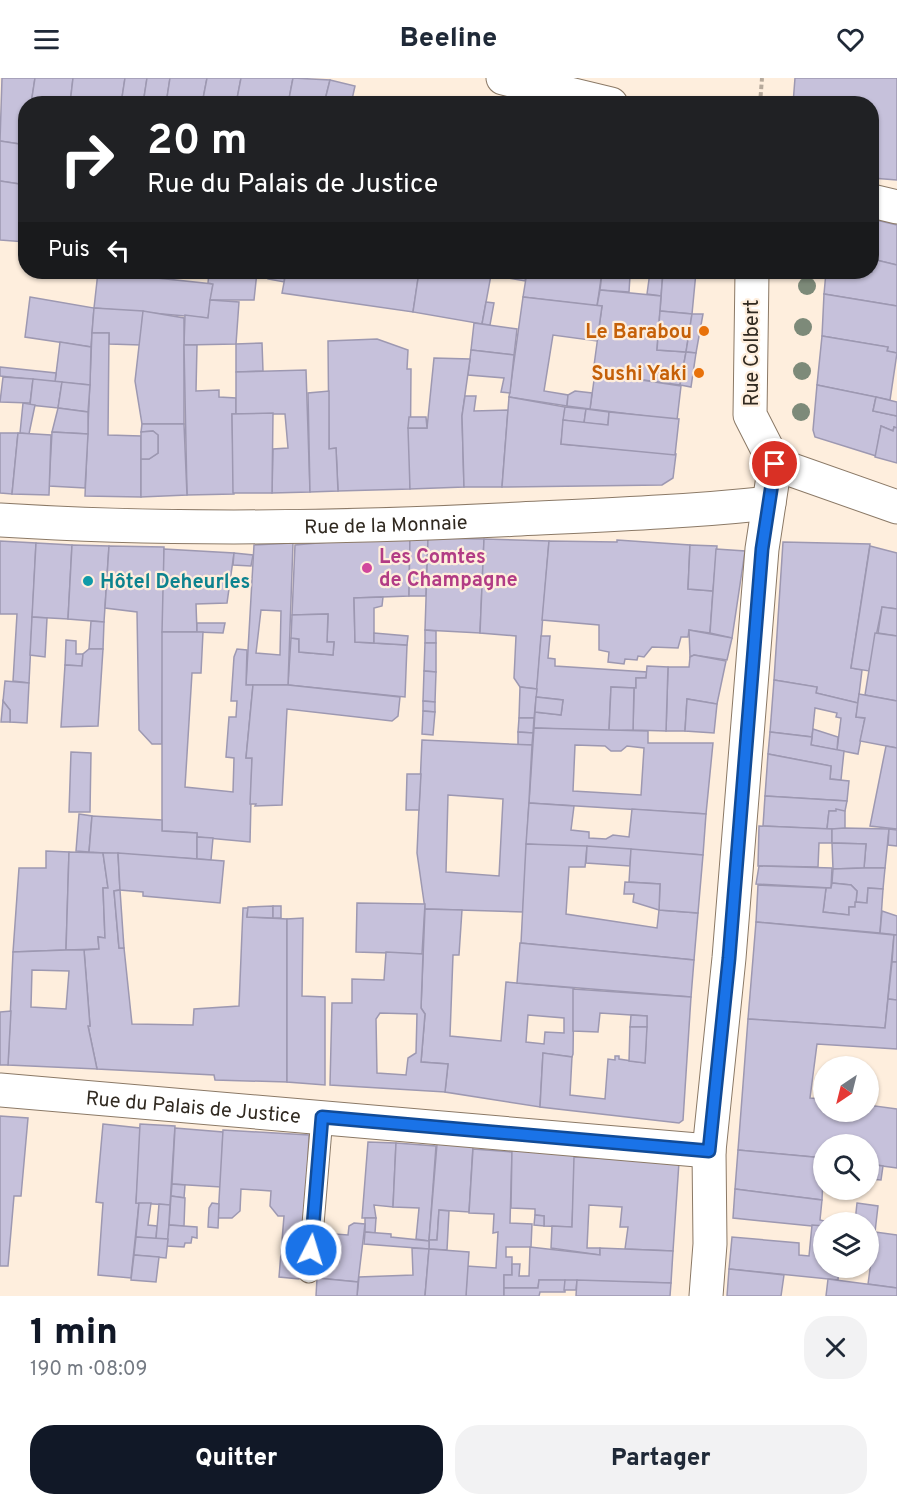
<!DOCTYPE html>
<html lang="fr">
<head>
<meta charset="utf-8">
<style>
  body { margin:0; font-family:Overpass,sans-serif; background:#f2f2f3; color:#1f2937; height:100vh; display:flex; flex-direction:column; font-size:22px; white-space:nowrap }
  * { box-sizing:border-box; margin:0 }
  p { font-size:20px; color:#747a83 }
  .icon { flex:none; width:33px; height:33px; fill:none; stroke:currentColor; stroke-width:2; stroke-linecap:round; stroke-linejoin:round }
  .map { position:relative; height:1218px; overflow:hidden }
  .sheet { display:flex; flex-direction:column; background:#fff; flex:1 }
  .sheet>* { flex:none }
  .hud { position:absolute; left:18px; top:18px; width:861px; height:183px; border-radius:24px; box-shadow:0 2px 4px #0004; background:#202124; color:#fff; overflow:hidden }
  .needle { width:39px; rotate:215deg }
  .controls { position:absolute; left:813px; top:978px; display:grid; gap:12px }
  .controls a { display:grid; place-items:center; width:66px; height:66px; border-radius:50%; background:#fff; box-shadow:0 2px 4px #0004; font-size:30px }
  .pin { position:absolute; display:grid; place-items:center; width:51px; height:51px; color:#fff; margin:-26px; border:3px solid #fff; border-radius:50%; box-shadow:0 2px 6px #0007 }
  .me { position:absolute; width:66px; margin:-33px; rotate:5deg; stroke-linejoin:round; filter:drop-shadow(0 0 4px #0008) }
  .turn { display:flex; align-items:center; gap:21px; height:126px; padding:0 30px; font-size:27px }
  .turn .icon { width:78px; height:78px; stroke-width:2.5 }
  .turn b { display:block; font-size:42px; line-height:51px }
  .then { display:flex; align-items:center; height:57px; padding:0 30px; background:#0003; gap:12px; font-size:22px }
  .round { display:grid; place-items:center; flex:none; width:63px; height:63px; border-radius:24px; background:#f2f2f3 }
  .headline { display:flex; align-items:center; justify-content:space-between; height:102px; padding:0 30px }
  h1 { font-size:36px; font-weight:800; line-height:45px; color:#111827 }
  .action { display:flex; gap:12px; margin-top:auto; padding:12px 30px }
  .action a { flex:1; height:69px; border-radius:24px; background:#111827; color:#fff; font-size:24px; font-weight:800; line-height:69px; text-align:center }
  .action a+a { background:#f2f2f3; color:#1f2937 }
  header { display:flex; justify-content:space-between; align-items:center; height:78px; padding:0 30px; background:#fff; font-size:27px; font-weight:800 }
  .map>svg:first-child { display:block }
  .building { fill:#c6c1db; stroke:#9d98b1; stroke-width:1.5; fill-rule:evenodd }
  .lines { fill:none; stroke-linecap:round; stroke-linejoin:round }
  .lane-casing { stroke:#8b7966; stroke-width:23 }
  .street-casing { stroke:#8b7966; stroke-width:35 }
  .path { stroke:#b6a99b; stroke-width:4; stroke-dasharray:4.5 3; stroke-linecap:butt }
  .lane { stroke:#fff; stroke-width:21 }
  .street { stroke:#fff; stroke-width:33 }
  .tree { fill:#7d8a79 }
  .route-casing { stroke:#114b97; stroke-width:15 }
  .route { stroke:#1a73e8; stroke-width:10 }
  .food-dot { fill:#e8710a; stroke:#feeedd; stroke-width:2 }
  .hotel-dot { fill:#d1479c; stroke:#feeedd; stroke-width:2 }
  .culture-dot { fill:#0f9aa8; stroke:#feeedd; stroke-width:2 }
  .labels { text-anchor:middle; stroke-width:4.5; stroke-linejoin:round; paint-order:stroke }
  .food-label { font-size:20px; font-weight:bold; fill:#c56008; stroke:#feeedd; text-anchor:end }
  .street-label { font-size:20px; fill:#302920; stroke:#feeedd }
  .hotel-label { font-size:20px; font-weight:bold; fill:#b23c85; stroke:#feeedd; text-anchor:start }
  .culture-label { font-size:20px; font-weight:bold; fill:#0d838f; stroke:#feeedd; text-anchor:start }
</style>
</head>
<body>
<header><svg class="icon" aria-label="menu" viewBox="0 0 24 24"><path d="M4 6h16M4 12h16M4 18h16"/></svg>Beeline<svg class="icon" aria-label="heart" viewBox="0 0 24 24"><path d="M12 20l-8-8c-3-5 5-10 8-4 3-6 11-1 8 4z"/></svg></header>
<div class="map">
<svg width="897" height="1218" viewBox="0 0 897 1218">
  <rect width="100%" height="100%" fill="#feeedd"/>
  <g class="building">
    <polygon points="2,0 35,0 31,26 26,26 26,67 0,63"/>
    <polygon points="35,0 73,0 70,26 31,26"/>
    <polygon points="73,0 125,0 121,26 70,26"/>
    <polygon points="125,0 147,0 143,26 121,26"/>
    <polygon points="147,0 170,0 166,26 143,26"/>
    <polygon points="170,0 207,0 202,26 166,26"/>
    <polygon points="207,0 241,0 236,26 202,26"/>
    <polygon points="241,0 293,0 288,26 236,26"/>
    <polygon points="293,0 330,2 324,26 288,26"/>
    <polygon points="795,0 897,0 897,102 872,100 872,26 793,26"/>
    <polygon points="330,2 355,8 351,26 324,26"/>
    <polygon points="0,63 26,67 26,107 0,103"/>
    <polygon points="0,103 26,107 26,164 0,162"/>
    <polygon points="872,141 897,147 897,187 872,181"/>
    <polygon points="872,181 897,187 897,228 824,216 826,194 872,194"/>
    <polygon points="98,194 121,194 120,196 213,206 208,240 94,230"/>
    <polygon points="209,194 257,194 254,222 210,222 213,206 208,205"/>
    <polygon points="269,194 286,194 284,204 268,201"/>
    <polygon points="286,194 419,194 413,234 282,215"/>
    <polygon points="419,194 450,194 470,197 471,194 527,194 525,203 491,197 482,246 413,234"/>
    <polygon points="527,194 602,194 597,228 523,219"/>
    <polygon points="650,194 663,194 661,218 647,216"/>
    <polygon points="663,194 696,194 692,236 660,233"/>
    <polygon points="602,195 630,198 629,214 600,212"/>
    <polygon points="600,212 661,218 657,272 686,274 680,307 593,295 602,228 597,228"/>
    <polygon points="824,216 897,228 897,275 887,273 888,269 822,258"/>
    <polygon points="30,219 94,230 91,269 25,259"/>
    <polygon points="523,219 602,228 597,263 553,257 544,313 568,317 567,328 509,319"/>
    <polygon points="210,222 239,224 236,266 184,267 185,237 208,240"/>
    <polygon points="486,224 494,225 490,247 482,246"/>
    <polygon points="94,230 143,233 141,267 109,266 109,255 92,255"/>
    <polygon points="143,233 184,240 184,346 142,346 135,303"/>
    <polygon points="660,233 692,236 686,274 657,272"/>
    <polygon points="692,236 703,236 696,275 686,274"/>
    <polygon points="474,245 517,251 514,277 471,272"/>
    <polygon points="92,255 109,255 108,357 141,358 141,419 85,418"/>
    <polygon points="822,258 888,269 887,273 897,275 890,322 817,307"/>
    <polygon points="377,261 408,272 407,291 411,291 410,411 338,413 336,370 329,371 328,263"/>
    <polygon points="60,264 91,269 90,307 55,304"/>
    <polygon points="262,265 263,293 236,294 236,266"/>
    <polygon points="184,267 197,267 196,313 219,312 219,319 236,320 236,336 232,336 234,416 187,417"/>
    <polygon points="471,272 514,277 510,315 501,314 504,300 468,297"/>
    <polygon points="686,274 696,275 691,309 680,307"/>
    <polygon points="434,280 470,281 462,338 464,409 410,411 408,350 427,350"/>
    <polygon points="0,289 56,295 55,304 0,298"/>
    <polygon points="306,292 310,414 272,415 273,371 288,370 285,336 236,336 236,294"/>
    <polygon points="595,295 681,308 677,342 590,331"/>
    <polygon points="3,299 33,301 30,325 0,324"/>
    <polygon points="33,301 62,304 58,330 30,327"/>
    <polygon points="62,304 90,307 88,334 58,330"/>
    <polygon points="817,307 876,319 873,333 897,338 897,350 894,349 893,353 881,348 876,378 815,359 813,352"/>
    <polygon points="329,313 329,371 336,370 338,413 310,414 308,315"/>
    <polygon points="575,313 592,315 590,331 567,328 568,317"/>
    <polygon points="465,318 476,318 474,333 508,332 502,409 464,409 462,338"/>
    <polygon points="509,319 565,329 561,366 676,376 673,400 662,407 502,409"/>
    <polygon points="876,319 897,324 897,338 873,333"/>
    <polygon points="23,325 35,327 29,356 20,355"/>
    <polygon points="565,329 586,331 584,345 563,342"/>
    <polygon points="58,330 88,334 88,356 52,354"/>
    <polygon points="586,331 609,334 608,347 584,345"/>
    <polygon points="609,334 679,341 675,377 561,366 563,342 608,347"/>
    <polygon points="273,335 272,415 233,415 232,336"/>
    <polygon points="409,339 426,339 427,350 408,350"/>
    <polygon points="142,346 184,346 187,417 141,419 141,381 149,381 158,375 158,357 153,353 141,354"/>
    <polygon points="881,348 893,353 894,349 897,350 897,385 875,379"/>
    <polygon points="153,353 158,357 158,375 149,381 141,381 141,354"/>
    <polygon points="52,354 88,356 85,410 49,408"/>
    <polygon points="0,355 18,355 12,416 0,415"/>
    <polygon points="18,355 51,357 49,417 12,416"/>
    <polygon points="410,457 409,518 354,520 355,564 407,567 405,619 288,607 291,560 299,561 299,574 333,577 334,564 327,564 328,536 292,537 295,467"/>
    <polygon points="410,457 428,460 426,518 409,518"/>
    <polygon points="428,460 484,461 480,555 425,552"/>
    <polygon points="484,461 549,463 537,611 520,609 514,600 516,558 480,555"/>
    <polygon points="617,462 690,467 688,511 713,513 710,555 689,552 688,559 681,559 678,570 652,569 644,579 638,578 637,582 625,581 624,586 608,584 609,574 599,572 599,547 542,542 549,463 617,464"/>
    <polygon points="0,463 36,465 29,605 13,603 17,536 0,536"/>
    <polygon points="783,464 870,466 851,590 862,592 858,625 816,615 817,609 774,602"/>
    <polygon points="36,465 72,467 68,541 32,539"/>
    <path d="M 293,465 L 288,607 L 246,607 L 254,467 ZM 261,532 L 281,533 L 280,577 L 256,575 Z"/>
    <polygon points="72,467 109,468 104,544 68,541"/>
    <polygon points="690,467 717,468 713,513 688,511"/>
    <polygon points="109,468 164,469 162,666 152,666 139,652 137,534 105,530"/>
    <polygon points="870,468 897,475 897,531 882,529 869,593 851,590"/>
    <polygon points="164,471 234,475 227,525 196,526 197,554 162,554"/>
    <polygon points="716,471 745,473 732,560 710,555"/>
    <polygon points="234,475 253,477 251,488 233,487"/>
    <polygon points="383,519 382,528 374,530 374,565 355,564 354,520"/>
    <polygon points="882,529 897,531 897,558 878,555"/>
    <polygon points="328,536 327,564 334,564 333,577 299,574 299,561 291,560 292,537"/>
    <polygon points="32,539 47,540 45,579 30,577"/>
    <polygon points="91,543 104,544 103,571 89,571"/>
    <polygon points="197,545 225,545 223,555 197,554"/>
    <polygon points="425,552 436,553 436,565 425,565"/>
    <polygon points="689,552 732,560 727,582 694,577 690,579"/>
    <polygon points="162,554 203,554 201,595 192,595 185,709 233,714 234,680 226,679 229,639 236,639 237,623 231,623 234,579 237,571 247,572 246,607 253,607 246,680 252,680 250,764 197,759 197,755 162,753"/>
    <polygon points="374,555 408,558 407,567 374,565"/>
    <polygon points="875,555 897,558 897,623 865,617"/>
    <polygon points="541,558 550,558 548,580 555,581 555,588 647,594 646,600 636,600 636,610 611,609 609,653 534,650 535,634 561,637 563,622 536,619"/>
    <polygon points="66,562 76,563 76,576 83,576 82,588 65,587"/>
    <polygon points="425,565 436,565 436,594 424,593"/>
    <polygon points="89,571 103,571 98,648 61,649 65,587 82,588 83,576"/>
    <polygon points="694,577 726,583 717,626 687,621 685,653 666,653 668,589 689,589 690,579"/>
    <polygon points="647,588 668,589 666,653 633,652 634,610 636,610 636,600 646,600"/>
    <polygon points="424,593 436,594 435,624 423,623"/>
    <polygon points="774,602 817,609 816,615 858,625 856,639 865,640 858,676 837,672 841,640 836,639 837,635 815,630 812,659 770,654"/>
    <polygon points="5,603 29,605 27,645 10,644 10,632 3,623"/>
    <polygon points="253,607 288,607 400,619 398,638 392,643 287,631 282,727 255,728 256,726 250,726 252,680 246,680"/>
    <polygon points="520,609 537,611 534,640 519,640"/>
    <polygon points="611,609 634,610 633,652 609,653"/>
    <polygon points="859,616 897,623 897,670 860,663 865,640 856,639"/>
    <polygon points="536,619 563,622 561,637 535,634"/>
    <polygon points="687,621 717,626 714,655 685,653"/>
    <polygon points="3,623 10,632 10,644 1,644"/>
    <polygon points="423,623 435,624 435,634 423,633"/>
    <polygon points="423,633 435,634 433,657 422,656"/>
    <polygon points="519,640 534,640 533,655 518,654"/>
    <path d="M 534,650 L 648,653 L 648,665 L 713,665 L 706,736 L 529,725 ZM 575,667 L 605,668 L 611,673 L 621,673 L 627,668 L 644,670 L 641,717 L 573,713 Z"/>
    <polygon points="813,651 838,659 837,672 811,667"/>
    <polygon points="518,654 533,655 532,667 518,667"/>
    <polygon points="770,654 812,659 811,667 844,673 841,702 830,701 831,688 768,676"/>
    <path d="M 422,662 L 532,667 L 523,834 L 425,831 L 417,775 ZM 448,717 L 503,721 L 499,798 L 446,794 Z"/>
    <polygon points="886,668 897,670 897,751 870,748"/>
    <polygon points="71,674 91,675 90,734 69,734"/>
    <polygon points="768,676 831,688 830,701 849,703 847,723 765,718"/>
    <polygon points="407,696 421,696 419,732 406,732"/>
    <polygon points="765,718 847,723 845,733 829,733 827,751 763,748"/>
    <polygon points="529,725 574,728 571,752 589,754 589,760 606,761 613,757 629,759 632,731 706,736 703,777 526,766"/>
    <polygon points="836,731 845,733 845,751 827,751 829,733 836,733"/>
    <polygon points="79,736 92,738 89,774 76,773"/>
    <polygon points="92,738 162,742 162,753 197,755 197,781 89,774"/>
    <polygon points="759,748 832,751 832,765 819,765 818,789 758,788"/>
    <polygon points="844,750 889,751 885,790 864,790 866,766 832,765 832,751"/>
    <polygon points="889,751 897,752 897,768 888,767"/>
    <polygon points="197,759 213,760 211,782 197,781"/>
    <polygon points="832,765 866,766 864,790 833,791"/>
    <polygon points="526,766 587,768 585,789 569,789 566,836 657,850 659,832 698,835 694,882 521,865"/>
    <polygon points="587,768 631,771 630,788 586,785"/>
    <polygon points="631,771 703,777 698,835 659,832 660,806 629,804"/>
    <polygon points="46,773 69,774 66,872 13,874 19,790 46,790"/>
    <polygon points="69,774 103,775 108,810 103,810 105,860 98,859 99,871 66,872"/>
    <polygon points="103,775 118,775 120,812 114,813 119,870 124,870 132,946 193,947 194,931 239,928 243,830 248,830 247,839 287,841 287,1004 215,1002 214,997 97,991 88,948 90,948 84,872 99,871 98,859 105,860 103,810 108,810"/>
    <polygon points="118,775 224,783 220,825 143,818 143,814 120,812"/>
    <polygon points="759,788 832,790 831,810 756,806"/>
    <polygon points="864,790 885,790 883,811 868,810 867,825 856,824 857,813 851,807 832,805 833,791"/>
    <polygon points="625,804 660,806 659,832 633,824 634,816 624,816"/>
    <polygon points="832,805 851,807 857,813 856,824 855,829 849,829 849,837 823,834 826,810 831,810"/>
    <polygon points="758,807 826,810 823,834 849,837 849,829 855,829 855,824 867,825 868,810 883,811 880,855 756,844"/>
    <polygon points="120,812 124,870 119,870 114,813"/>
    <polygon points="357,825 425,826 422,876 356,874"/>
    <polygon points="273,828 273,840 247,839 248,829"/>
    <rect x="273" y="828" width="8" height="12"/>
    <path d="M 425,831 L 462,832 L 459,877 L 453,877 L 450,958 L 501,963 L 506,904 L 574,910 L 573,976 L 572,979 L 543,975 L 540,1029 L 445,1014 L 448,986 L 421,984 L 425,936 L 421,930 ZM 528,937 L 564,940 L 564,955 L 545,954 L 544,966 L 526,964 Z"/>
    <polygon points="882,833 897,838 897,857 880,855"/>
    <polygon points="303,840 302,918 325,919 325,1007 287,1004 287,841"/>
    <polygon points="756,844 894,857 885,950 748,941"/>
    <polygon points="894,857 897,857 897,884 892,884"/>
    <polygon points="520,865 694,882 691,919 517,905"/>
    <path d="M 66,872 L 84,872 L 90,948 L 88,948 L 97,991 L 8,987 L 13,874 ZM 32,892 L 69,893 L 66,931 L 31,929 Z"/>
    <path d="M 386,874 L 423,876 L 421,930 L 425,936 L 421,984 L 448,986 L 445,1014 L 330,1007 L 332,925 L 352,925 L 352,901 L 384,902 ZM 380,935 L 417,936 L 416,975 L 408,980 L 406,997 L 377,995 L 376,941 Z"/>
    <polygon points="892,884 897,884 897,922 888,921"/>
    <polygon points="573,911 691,919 683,1042 679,1045 540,1029 543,975 572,979 570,1017 605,1021 608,981 615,982 615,978 619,978 619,981 645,985 647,938 600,935 598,954 573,953"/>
    <polygon points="888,921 897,922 897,971 817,966 810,1020 824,1021 824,1034 868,1034 868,1027 897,1031 897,1090 868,1086 868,1066 824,1066 824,1080 738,1072 748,941 885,950"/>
    <polygon points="11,933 8,987 0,987 0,934"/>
    <polygon points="631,937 647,938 647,949 630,949"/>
    <polygon points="630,949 647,949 645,985 629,983"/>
    <polygon points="0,1038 28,1040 21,1118 14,1118 8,1188 0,1188"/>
    <polygon points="103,1046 140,1050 141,1054 136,1125 139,1125 131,1200 98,1197 103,1125 96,1124"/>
    <polygon points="140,1046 175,1048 170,1127 136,1125"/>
    <polygon points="175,1050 223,1054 221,1109 172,1106"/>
    <polygon points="223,1052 309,1057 304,1173 299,1201 279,1199 284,1138 278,1138 270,1128 271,1113 241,1111 240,1133 232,1140 218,1140"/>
    <polygon points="368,1064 396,1065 393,1129 374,1127 376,1140 362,1140"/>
    <polygon points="396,1065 436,1068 429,1163 416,1161 419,1130 393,1129"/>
    <polygon points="437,1066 473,1068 469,1134 439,1132 437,1162 429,1162"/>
    <polygon points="473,1071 512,1074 510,1145 532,1146 531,1169 506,1169 506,1179 512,1179 512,1197 504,1197 504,1218 466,1218 467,1188 496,1190 498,1154 493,1155 494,1136 469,1135"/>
    <polygon points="512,1071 575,1075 572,1149 544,1148 544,1138 535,1137 535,1131 511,1130"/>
    <polygon points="738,1072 824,1080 822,1122 735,1111"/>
    <polygon points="574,1079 679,1084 673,1173 625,1171 628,1149 620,1149 622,1129 589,1127 587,1170 600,1170 600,1177 551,1170 552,1148 572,1149"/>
    <polygon points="868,1086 883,1088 881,1102 868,1101"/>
    <polygon points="172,1106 185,1107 184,1120 171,1118"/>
    <polygon points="735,1111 822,1122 820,1142 828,1144 824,1144 824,1148 812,1148 733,1140"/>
    <polygon points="171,1118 185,1120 184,1148 169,1147"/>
    <polygon points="139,1125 151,1125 148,1147 157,1148 156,1161 136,1159"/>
    <polygon points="212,1125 219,1126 218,1150 208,1149 209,1130"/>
    <polygon points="857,1125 878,1128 875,1154 868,1153 868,1144 855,1144"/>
    <polygon points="159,1126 170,1127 168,1161 156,1161"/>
    <polygon points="439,1132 449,1133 447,1172 429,1171 429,1162 437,1162"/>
    <polygon points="535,1137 544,1138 544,1148 534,1147"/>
    <polygon points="365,1140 376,1140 375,1155 365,1154"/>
    <polygon points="354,1145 365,1146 358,1204 317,1200 321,1155 348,1157 349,1148"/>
    <polygon points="169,1147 197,1149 197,1160 192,1159 191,1165 185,1165 184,1169 167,1168"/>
    <polygon points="812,1147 824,1148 824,1190 839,1190 838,1202 729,1191 732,1159 799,1165 799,1177 809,1178"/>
    <polygon points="365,1154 391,1156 391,1159 429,1163 429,1171 364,1166"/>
    <polygon points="875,1154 897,1157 897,1210 868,1206"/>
    <polygon points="136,1159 168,1161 166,1180 134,1177"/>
    <polygon points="530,1169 600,1177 600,1170 673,1173 671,1205 539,1202 538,1210 504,1210 504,1197 512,1197 512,1186 520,1186 519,1198 529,1198"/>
    <polygon points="412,1170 429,1171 425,1218 357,1218 359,1199 413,1197"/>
    <polygon points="429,1171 469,1174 466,1218 425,1218"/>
    <polygon points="134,1177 159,1179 156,1204 131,1202"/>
    <polygon points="729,1191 784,1197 781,1218 727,1218"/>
    <polygon points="317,1200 358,1204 357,1218 316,1218"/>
    <polygon points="828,1201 897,1210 897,1218 826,1218"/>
    <polygon points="539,1202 565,1202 565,1214 540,1214 539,1218 504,1218 504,1210 538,1210"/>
    <polygon points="565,1202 577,1202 576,1212 564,1212"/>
    <polygon points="577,1202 671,1205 670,1218 576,1218"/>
  </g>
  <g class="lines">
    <defs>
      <polyline id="lane" points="309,1194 322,1039"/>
      <g id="street">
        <polyline points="503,0 611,26"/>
        <polyline points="872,123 897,129"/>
        <polyline points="752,194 750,337 775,386"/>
        <polyline points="775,386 897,429"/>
        <path id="s1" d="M 0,442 C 173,453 347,450 520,441 C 603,437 686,434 769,425"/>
        <path id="s2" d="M 0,1012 L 709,1073"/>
        <polyline points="706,1218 710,1166 709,1073 729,880 762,471 775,386"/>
      </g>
    </defs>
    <use href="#lane" class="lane-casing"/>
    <use href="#street" class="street-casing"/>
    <polyline class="path" points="760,26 762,0"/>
    <use href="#lane" class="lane"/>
    <use href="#street" class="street"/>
  </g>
  <g class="tree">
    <circle cx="807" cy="208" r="9"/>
    <circle cx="803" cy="249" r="9"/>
    <circle cx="802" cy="293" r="9"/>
    <circle cx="801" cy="334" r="9"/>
  </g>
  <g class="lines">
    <defs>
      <polyline id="route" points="311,1172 322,1039 709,1073 729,880 762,471 775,386"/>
    </defs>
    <use href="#route" class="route-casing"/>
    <use href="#route" class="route"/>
  </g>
  <g class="food-dot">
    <circle cx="704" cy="253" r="6"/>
    <circle cx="699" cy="295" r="6"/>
  </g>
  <circle class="hotel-dot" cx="367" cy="490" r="6"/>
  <circle class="culture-dot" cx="88" cy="503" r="6"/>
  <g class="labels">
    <g class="food-label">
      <text x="692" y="260">Le Barabou</text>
      <text x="687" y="302">Sushi Yaki</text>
    </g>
    <g class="street-label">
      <text transform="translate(751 275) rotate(-90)" y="7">Rue Colbert</text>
      <text dy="7" stroke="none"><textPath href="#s1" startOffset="386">Rue de la Monnaie</textPath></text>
      <text dy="7" stroke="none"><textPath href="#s2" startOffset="194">Rue du Palais de Justice</textPath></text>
    </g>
    <g class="hotel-label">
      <text x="379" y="485">Les Comtes<tspan x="379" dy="23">de Champagne</tspan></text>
    </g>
    <g class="culture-label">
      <text x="100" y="510">Hôtel Deheurles</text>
    </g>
  </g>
</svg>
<div class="controls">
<a><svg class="needle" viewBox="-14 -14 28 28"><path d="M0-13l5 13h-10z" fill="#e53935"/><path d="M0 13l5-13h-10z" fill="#747a83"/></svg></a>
<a><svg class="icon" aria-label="search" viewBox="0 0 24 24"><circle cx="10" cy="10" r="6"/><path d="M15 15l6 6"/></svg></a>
<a><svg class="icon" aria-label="layers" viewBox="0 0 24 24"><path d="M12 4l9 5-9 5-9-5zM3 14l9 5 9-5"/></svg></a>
</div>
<div class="pin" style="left:775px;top:386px;background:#d93025"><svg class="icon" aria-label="arrive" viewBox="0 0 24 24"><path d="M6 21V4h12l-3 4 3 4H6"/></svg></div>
<svg class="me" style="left:311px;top:1172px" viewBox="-20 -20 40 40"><circle r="17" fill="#1a73e8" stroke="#fff" stroke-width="3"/><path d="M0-11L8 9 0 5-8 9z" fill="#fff"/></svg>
<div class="hud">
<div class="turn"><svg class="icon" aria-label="right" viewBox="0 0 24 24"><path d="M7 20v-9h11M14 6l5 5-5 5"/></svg><div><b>20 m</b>Rue du Palais de Justice</div></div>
<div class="then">Puis<svg class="icon" aria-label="left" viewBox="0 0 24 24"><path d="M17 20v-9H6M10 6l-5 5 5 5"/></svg></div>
</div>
</div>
<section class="sheet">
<div class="headline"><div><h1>1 min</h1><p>190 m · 08:09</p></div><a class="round"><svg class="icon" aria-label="close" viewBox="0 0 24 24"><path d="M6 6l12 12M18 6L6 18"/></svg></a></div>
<div class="action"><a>Quitter</a><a>Partager</a></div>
</section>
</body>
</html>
